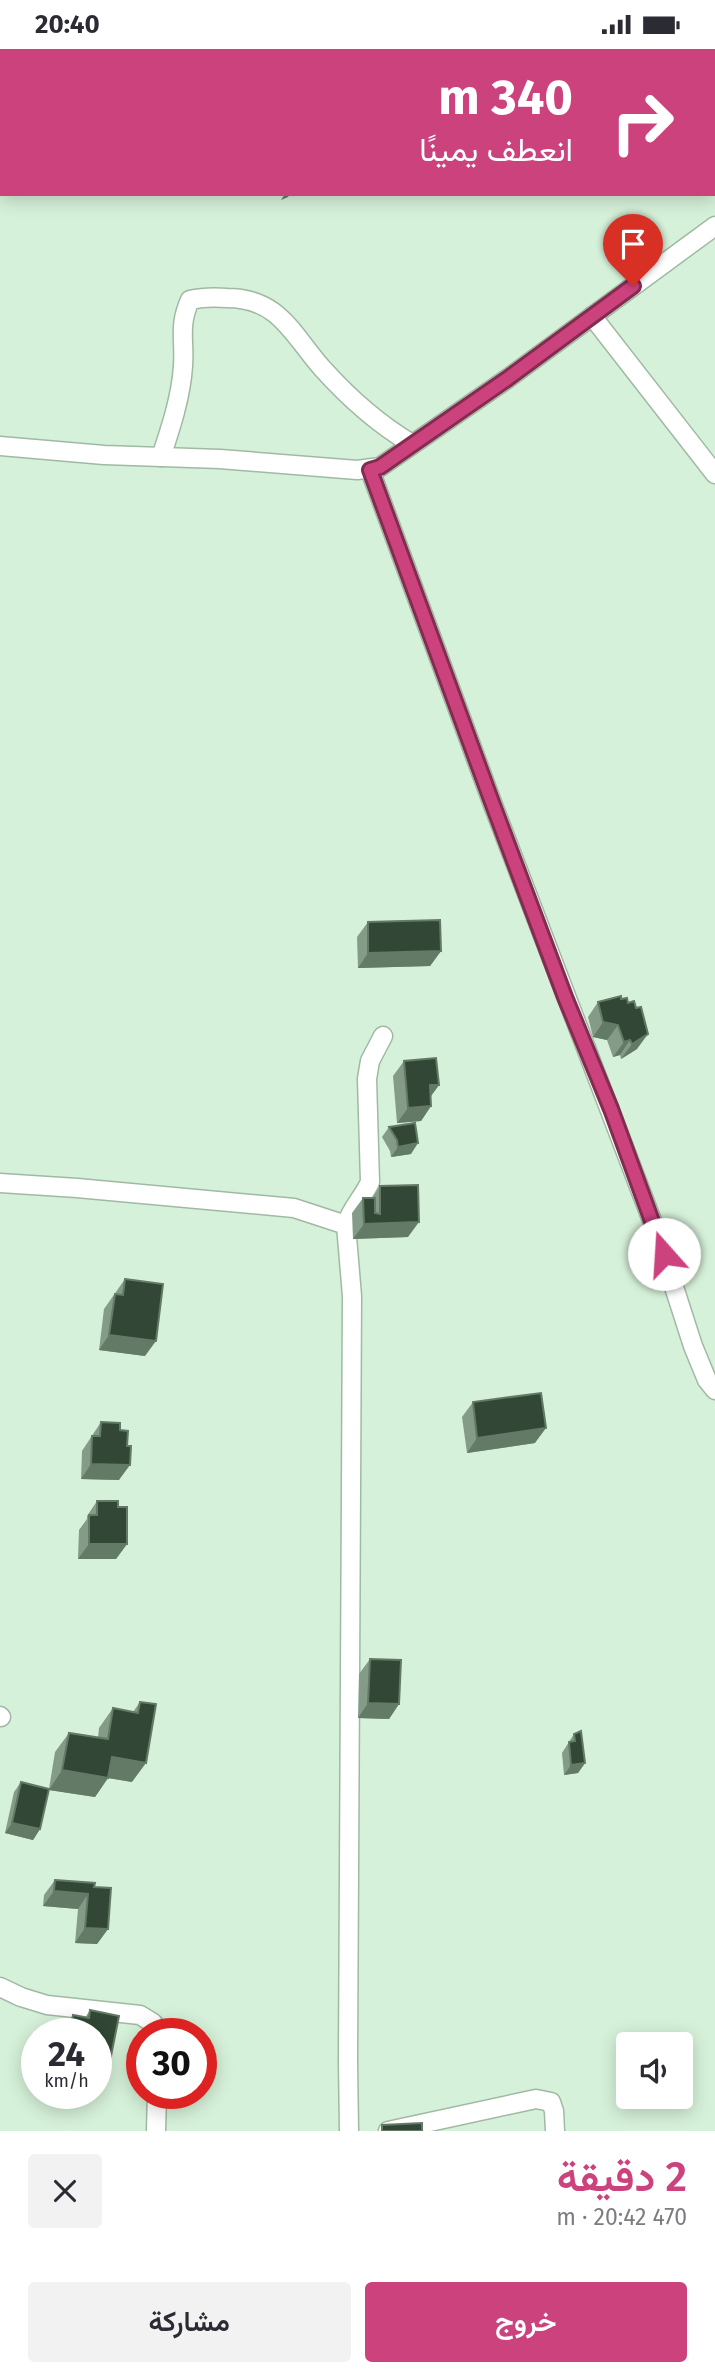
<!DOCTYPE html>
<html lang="ar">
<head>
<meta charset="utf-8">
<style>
  body { margin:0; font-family:"Fira Sans",Vazirmatn,sans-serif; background:#f2f2f3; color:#2b2b33; direction:rtl; height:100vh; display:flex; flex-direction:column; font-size:26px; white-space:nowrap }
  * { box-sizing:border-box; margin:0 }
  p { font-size:23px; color:#7c7c81 }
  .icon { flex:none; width:38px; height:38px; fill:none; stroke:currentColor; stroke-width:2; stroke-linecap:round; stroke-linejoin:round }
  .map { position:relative; height:2082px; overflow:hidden; direction:ltr }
  .details { display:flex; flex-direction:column; background:#fff; flex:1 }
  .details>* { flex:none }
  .banner { position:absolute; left:0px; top:0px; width:716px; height:147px; box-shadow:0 4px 18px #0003; direction:rtl; background:#cb427d; color:#fff; overflow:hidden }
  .tools { position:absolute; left:616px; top:1983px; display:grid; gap:14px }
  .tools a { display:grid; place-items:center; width:77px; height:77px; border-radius:7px; background:#fff; box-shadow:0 4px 18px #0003; font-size:35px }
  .speed { position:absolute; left:21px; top:1969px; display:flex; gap:14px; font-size:35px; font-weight:700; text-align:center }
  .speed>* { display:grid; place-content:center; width:91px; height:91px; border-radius:50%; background:#fff; box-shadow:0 4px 18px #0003; line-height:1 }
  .speed small { font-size:18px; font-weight:400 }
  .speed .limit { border:10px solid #d22; background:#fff; color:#111 }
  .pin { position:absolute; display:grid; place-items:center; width:60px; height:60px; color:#fff; margin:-72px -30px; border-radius:50% 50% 50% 0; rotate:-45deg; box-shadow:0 0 7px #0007 }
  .pin .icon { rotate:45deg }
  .me { position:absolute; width:77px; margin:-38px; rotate:341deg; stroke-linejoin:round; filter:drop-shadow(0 0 5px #0008) }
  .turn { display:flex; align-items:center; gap:24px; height:147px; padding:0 28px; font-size:32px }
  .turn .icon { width:91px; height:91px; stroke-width:2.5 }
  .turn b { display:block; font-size:49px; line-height:60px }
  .round { display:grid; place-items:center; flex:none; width:74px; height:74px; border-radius:7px; background:#f2f2f3 }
  .overview { display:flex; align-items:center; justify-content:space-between; height:119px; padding:0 28px }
  h1 { font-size:42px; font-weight:600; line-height:52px; color:#cb427d }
  .button { display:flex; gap:14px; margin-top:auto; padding:14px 28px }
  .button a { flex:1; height:80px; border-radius:7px; background:#cb427d; color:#fff; font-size:28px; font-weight:600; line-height:80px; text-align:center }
  .button a+a { background:#f2f2f3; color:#2b2b33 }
  .status { display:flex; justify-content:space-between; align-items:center; height:49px; padding:0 35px; background:#fff; direction:ltr }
  .status svg { height:19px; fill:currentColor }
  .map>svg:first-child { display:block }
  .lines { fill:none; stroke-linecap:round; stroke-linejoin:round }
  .street-casing { stroke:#a0b9a3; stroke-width:21 }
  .street { stroke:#fff; stroke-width:18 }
  .wall { fill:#849c87 }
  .shaded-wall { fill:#637a66 }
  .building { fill:#324735; stroke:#637a66; stroke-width:2 }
  .route-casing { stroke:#842b51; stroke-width:18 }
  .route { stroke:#cb427d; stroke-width:12 }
</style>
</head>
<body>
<div class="status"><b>20:40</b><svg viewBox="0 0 49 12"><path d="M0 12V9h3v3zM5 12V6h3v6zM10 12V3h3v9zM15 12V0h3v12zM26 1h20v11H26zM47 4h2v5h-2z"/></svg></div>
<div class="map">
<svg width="715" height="2082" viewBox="0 0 715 2082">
  <rect width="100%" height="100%" fill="#d6f1d9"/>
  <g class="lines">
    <defs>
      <g id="street">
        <polyline points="592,267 715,425"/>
        <polyline points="0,397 104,406 220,410 357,421 380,418 507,330 715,177"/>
        <path d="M 161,408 C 171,378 181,348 183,317 C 185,290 178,278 190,251 C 203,248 214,248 227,249 C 279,249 292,285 322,319 C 348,348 378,375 412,395"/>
        <polyline points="370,421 493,756 656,1182 693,1297 707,1331 715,1341"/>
        <polyline points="0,1134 77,1139 294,1159 346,1176"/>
        <polyline points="0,1667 1,1668"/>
        <polyline points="0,1938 21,1948 47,1956 140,1966 153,1974 156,1984"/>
        <polyline points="156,2082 157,2044"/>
        <path d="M 349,2082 L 348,2012 L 352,1247 L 346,1176 C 350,1161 364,1147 370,1133 L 367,1030 L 370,1012 L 383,987"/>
        <polyline points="388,2082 536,2050 551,2053 554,2062 555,2082"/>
      </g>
    </defs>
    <use href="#street" class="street-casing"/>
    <use href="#street" class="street"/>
  </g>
  <g class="wall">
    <polygon points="368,873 441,902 430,917 358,919 357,888"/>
    <polygon points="598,953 637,1000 621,1010 620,1006 613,1008 607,991 593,988 588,968"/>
    <polygon points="404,1012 439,1036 431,1047 431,1057 421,1072 397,1074 393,1027"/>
    <polygon points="389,1078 411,1105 391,1108 390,1102 382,1088"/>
    <polygon points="380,1137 408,1188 353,1190 352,1164 363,1149 372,1149"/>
    <polygon points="125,1230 145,1307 99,1301 104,1260"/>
    <polygon points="473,1353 535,1394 467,1404 462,1368"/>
    <polygon points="101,1373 119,1431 81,1430 82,1402"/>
    <polygon points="97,1452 118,1458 127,1495 116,1510 78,1510 79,1481 87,1470 87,1467"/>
    <polygon points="370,1610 399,1655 389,1670 358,1669 359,1625"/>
    <polygon points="140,1653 132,1733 108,1729 95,1748 49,1741 40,1780 33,1791 5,1784 14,1743 21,1733 49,1740 55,1703 69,1684 98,1689 99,1679 113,1659 133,1663"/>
    <polygon points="574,1685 585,1714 578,1724 564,1726 562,1704"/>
    <polygon points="55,1831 94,1838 108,1880 97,1895 75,1894 78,1860 43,1857 44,1846"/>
    <polygon points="90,1961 110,2012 99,2027 96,2026 96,1984 62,1984 63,1981 73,1966 85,1969"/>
  </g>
  <g class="shaded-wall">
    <polygon points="285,145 290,145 288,148 281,151"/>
    <polygon points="441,902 430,917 358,919 368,904"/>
    <polygon points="603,973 618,976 607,991 593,988"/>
    <polygon points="648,985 637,1000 621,1010 632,995"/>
    <polygon points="630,991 620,1006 613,1008 624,993"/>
    <polygon points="430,1036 439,1036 428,1051"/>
    <polygon points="431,1057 421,1072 397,1074 408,1059"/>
    <polygon points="418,1094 411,1105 391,1108 398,1098"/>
    <polygon points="419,1173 408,1188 353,1190 364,1175"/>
    <polygon points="109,1286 156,1292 145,1307 99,1301"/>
    <polygon points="546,1379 535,1394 467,1404 477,1389"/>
    <polygon points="91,1415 130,1416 119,1431 81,1430"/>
    <polygon points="89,1495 127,1495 116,1510 78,1510"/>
    <polygon points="368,1654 399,1655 389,1670 358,1669"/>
    <polygon points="112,1708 146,1714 132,1733 108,1729 95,1748 49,1741 62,1721"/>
    <polygon points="585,1714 578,1724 564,1726 571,1716"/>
    <polygon points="12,1774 40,1780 33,1791 5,1784"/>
    <polygon points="54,1842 88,1845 78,1860 43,1857"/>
    <polygon points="85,1879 108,1880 97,1895 75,1894"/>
    <polygon points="96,2009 110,2012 99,2027 96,2026"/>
  </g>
  <g class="building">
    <polygon points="440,871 441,902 368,904 368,873"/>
    <polygon points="621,947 621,950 627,949 628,954 634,952 636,959 641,958 648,985 632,995 630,991 624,993 618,976 603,973 598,953"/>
    <polygon points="436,1009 439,1036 430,1036 431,1057 408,1059 404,1012"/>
    <polygon points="415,1074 418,1094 398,1098 397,1091 389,1078"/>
    <polygon points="418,1136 419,1173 364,1175 363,1149 375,1149 375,1164 380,1165 380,1137"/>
    <polygon points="125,1230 163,1235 156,1292 109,1286 115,1245 123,1246"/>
    <polygon points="541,1344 546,1379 477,1389 473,1353"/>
    <polygon points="101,1373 120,1374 120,1381 128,1382 127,1397 131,1397 130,1416 91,1415 92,1387 100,1387"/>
    <polygon points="97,1452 118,1452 118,1458 127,1458 127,1495 89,1495 89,1466 97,1466"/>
    <polygon points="370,1610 401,1611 399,1655 368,1654"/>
    <polygon points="140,1653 156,1655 146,1714 112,1708 108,1729 62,1721 69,1684 108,1690 113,1659 138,1664"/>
    <polygon points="581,1682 585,1714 571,1716 569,1693 575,1692 574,1685"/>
    <polygon points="21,1733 49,1740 40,1780 12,1774"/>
    <polygon points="55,1831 95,1834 94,1838 111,1839 108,1880 85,1879 88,1845 54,1842"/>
    <polygon points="90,1961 119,1967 110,2012 96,2009 96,1984 66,1984 68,1977 71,1978 73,1966 89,1969"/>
    <polygon points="422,2074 422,2082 382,2082 382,2076"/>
  </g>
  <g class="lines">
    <defs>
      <polyline id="route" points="633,237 507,330 380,418 370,421 493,756 565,948 611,1060 664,1205"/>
    </defs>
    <use href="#route" class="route-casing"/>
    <use href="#route" class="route"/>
  </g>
</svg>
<div class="tools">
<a><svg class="icon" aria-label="sound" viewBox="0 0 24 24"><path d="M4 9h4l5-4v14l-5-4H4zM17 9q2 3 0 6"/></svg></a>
</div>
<div class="speed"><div>24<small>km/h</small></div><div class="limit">30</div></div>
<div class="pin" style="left:633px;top:237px;background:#d93025"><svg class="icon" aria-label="arrive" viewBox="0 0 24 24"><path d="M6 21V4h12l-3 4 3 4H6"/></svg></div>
<svg class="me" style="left:664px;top:1205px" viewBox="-20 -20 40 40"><circle r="19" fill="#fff"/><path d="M0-13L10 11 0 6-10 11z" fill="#cb427d"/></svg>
<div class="banner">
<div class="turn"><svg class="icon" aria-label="right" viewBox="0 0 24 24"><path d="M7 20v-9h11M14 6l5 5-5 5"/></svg><div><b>340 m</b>انعطف يمينًا</div></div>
</div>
</div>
<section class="details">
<div class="overview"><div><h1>2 دقيقة</h1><p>470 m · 20:42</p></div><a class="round"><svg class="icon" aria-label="close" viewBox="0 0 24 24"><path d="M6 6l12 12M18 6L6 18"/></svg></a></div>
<div class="button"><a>خروج</a><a>مشاركة</a></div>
</section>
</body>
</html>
